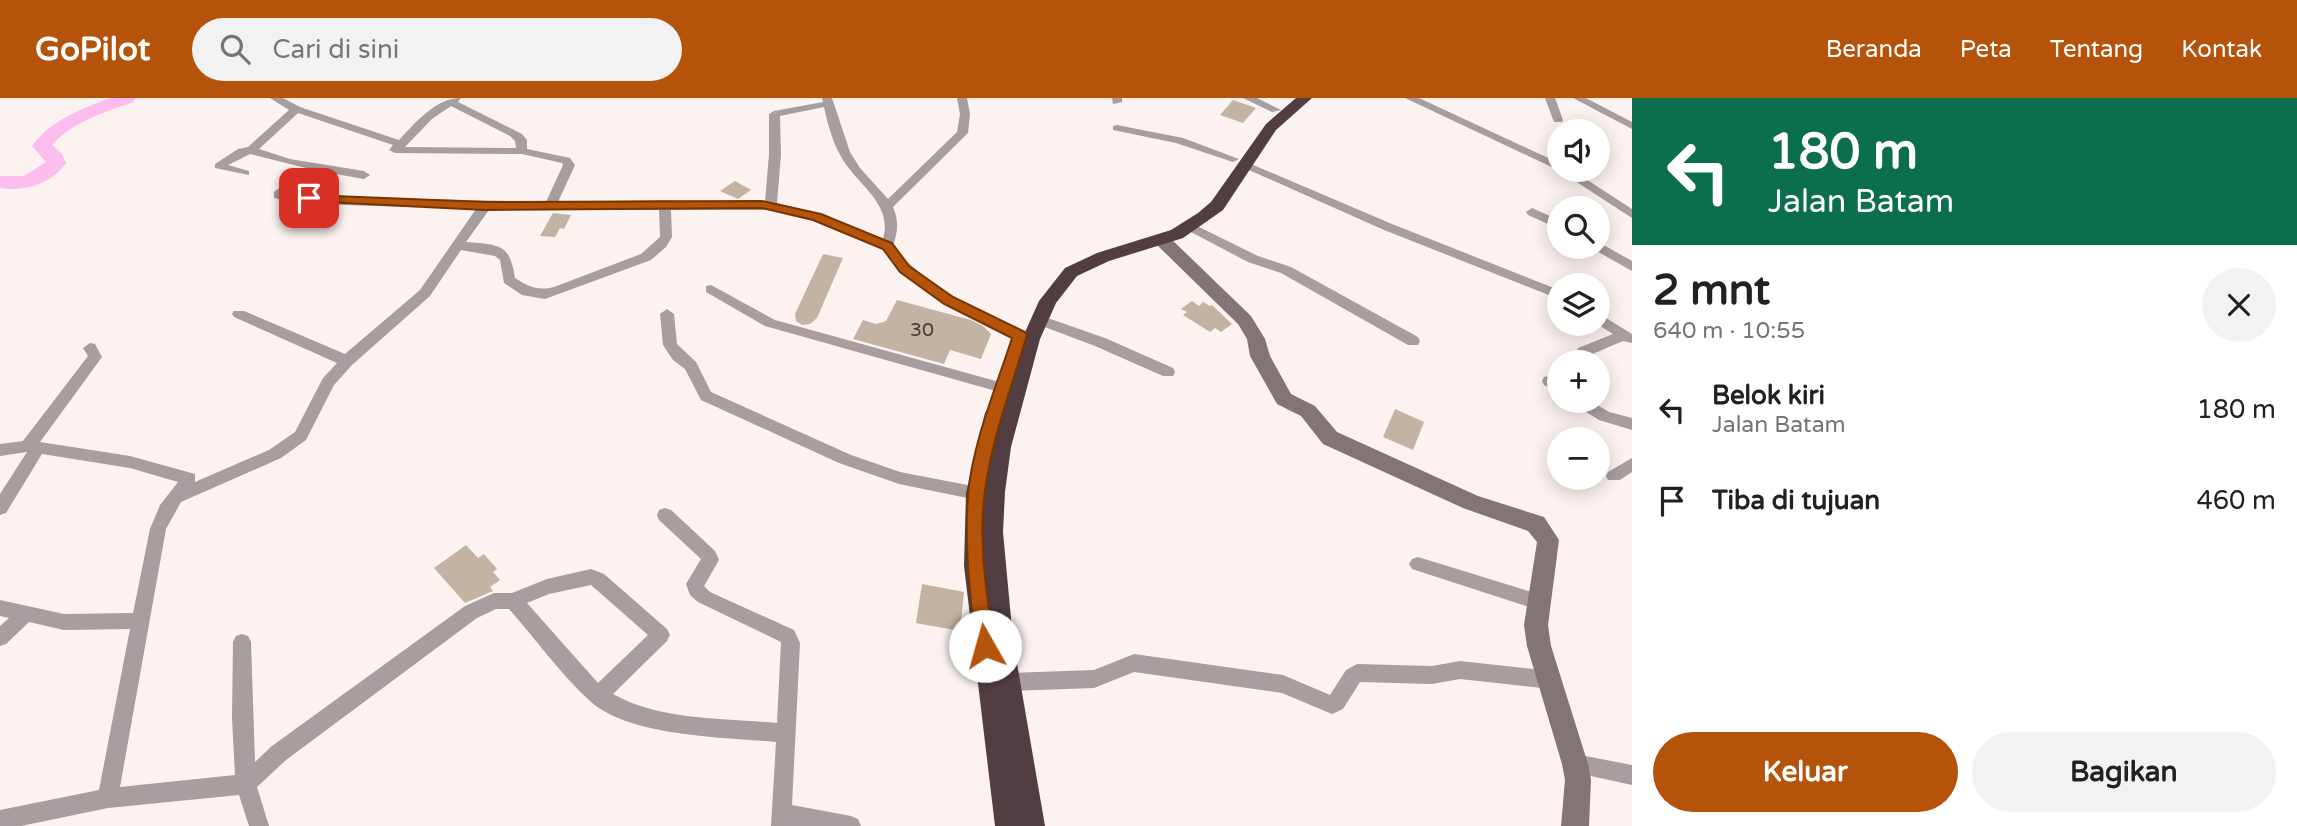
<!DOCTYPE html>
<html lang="id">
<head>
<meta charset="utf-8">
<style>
  body { margin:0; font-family:"Varela Round",sans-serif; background:#f2f2f2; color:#202124; height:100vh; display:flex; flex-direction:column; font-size:26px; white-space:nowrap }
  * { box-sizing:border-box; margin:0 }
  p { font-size:23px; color:#757577 }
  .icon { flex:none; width:38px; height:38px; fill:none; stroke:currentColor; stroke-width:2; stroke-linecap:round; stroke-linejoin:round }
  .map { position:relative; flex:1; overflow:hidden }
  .details { display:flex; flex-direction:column; background:#fff; width:665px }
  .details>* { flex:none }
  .top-card { background:#0b6e4f; color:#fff; overflow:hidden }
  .controls { position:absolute; left:1547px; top:21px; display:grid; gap:14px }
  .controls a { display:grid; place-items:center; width:63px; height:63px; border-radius:50%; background:#fff; box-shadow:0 4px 18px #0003; font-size:35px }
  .pin { position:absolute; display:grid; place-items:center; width:60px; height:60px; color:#fff; margin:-30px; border-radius:14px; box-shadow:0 4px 10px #0006 }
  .me { position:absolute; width:77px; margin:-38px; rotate:353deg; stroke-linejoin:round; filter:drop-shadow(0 0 5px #0008) }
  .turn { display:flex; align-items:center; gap:24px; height:147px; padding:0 21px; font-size:32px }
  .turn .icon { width:91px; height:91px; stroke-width:2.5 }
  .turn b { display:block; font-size:49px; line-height:60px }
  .round { display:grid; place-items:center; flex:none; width:74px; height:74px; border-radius:37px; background:#f2f2f2 }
  .overview { display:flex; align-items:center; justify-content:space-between; height:119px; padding:0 21px }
  h1 { font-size:42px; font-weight:700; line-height:52px }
  .action { display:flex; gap:14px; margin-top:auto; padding:14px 21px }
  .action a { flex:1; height:80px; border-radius:42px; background:#b45309; color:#fff; font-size:28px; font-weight:700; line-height:80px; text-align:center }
  .action a+a { background:#f2f2f2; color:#202124 }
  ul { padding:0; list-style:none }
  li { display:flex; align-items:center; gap:21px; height:91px; padding:0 21px }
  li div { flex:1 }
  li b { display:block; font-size:26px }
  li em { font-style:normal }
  header { display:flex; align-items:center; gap:42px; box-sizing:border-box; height:98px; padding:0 35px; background:#b45309; color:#fff }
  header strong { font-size:33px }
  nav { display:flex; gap:38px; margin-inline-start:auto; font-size:24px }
  .search { width:490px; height:63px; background:#f2f2f2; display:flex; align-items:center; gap:18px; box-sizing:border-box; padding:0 24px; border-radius:38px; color:#757577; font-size:26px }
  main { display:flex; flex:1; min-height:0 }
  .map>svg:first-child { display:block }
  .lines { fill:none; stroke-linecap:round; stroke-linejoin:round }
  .river { fill:#fdbcee; fill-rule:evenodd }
  .building { fill:#c2b3a3 }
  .street { fill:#a89d9f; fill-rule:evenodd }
  .secondary { fill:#837476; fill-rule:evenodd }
  .highway { fill:#523e42; fill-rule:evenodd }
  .route { fill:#b45309; stroke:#753606; stroke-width:2 }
  .labels { text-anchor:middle; stroke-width:5; stroke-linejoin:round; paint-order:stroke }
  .number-label { font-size:19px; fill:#463c36 }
</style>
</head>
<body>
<header>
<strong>GoPilot</strong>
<div class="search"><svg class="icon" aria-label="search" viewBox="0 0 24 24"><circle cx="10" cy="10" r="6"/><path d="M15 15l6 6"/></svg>Cari di sini</div>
<nav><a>Beranda</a><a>Peta</a><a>Tentang</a><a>Kontak</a></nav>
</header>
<main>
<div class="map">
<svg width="1632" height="728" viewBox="0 0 1632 728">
  <rect width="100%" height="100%" fill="#fcf2ef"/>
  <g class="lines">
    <path class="river" d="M 110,0 L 136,0 L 133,4 C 105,14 72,24 52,47 L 62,56 L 66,65 C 51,86 25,94 0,90 L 0,78 L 24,78 L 46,64 L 32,48 C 51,22 81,11 110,0 Z"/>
  </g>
  <g class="building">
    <polygon points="1233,2 1256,10 1243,25 1220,17"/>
    <polygon points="735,83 751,92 738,101 720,93"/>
    <polygon points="553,115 571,117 564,131 560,130 555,139 540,138"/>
    <polygon points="823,156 843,160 817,220 810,226 802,227 796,223 795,216"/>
    <polygon points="897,202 971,222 983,228 991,236 981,261 950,252 944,266 853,241 863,222 876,226 886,223"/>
    <polygon points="1192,203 1199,208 1203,204 1210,208 1212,207 1232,226 1221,234 1215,230 1210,234 1183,217 1187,214 1181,211"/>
    <polygon points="1395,311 1424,324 1413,352 1383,339"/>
    <polygon points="466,447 478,460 484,456 497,471 493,474 500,482 490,489 493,493 465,505 434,470"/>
    <polygon points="922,486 964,494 960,533 916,525"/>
  </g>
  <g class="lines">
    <g class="street">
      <path d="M 270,0 L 283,0 L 300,9 L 399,42 C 416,24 436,0 461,0 L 458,4 L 522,36 L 527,42 L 527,51 L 570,60 L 575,67 L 558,104 L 665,102 L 765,104 L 769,56 L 769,16 L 774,13 L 823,4 L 822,0 L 832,0 L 850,54 L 860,70 L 888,101 L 957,34 L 960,16 L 957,0 L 967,0 L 970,16 L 968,35 L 893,109 C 899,123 898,133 893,148 C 927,190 977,211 1025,235 L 1027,238 L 1020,243 L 1015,241 L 943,205 L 900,174 L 882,151 L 812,122 L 775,112 L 671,112 L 672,139 L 666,149 L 651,162 L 545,201 L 522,197 L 504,185 L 500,162 L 495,158 L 461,152 L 430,198 L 352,267 L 334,287 L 306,342 L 281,360 L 181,404 L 166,431 L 120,689 L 235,677 L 232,620 L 233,544 L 236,538 L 242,536 L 248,538 L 251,544 L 255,664 L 272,648 L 465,508 L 494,495 L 512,495 L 547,481 L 591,471 L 604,476 L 667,531 L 670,537 L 667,543 L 613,596 C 661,623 724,620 777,625 L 781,544 L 698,504 L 690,497 L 686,486 L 701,461 L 659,422 L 657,417 L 659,412 L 665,410 L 671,412 L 715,453 L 719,462 L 704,488 L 710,494 L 794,532 L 800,545 L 792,707 L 851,718 L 858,721 L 861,728 L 771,728 L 776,644 C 725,639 629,639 590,603 C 561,577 535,540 509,511 L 496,511 L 477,520 L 286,662 L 257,689 L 269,728 L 249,728 L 239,697 L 108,710 L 21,728 L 0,728 L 0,712 L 99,692 L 130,531 L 64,532 L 29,524 L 6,546 L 0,548 L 0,528 L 9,520 L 0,518 L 0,502 L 64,516 L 133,515 L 150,431 L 160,407 L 178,384 L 130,370 L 42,356 L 6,415 L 0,417 L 0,396 L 27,354 L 0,358 L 0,346 L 23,343 L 88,258 L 83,250 L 90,245 L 95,246 L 102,259 L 40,344 L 130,358 L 195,376 L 195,384 L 269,352 L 295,334 L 323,280 L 337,265 L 234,219 L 232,216 L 234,213 L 244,213 L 345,256 L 420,192 L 476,111 L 343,107 L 278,101 L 274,100 L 274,94 L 306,70 L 250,56 L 228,67 L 249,73 L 249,77 L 215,70 L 215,66 L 238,51 L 248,49 L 289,12 ZM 451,8 L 510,38 L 515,43 L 516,50 L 405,49 L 432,21 ZM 824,9 C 828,27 833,46 843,62 C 859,88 893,106 883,141 L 820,116 L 777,105 L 781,56 L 780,18 ZM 298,15 L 393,47 L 389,52 L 395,55 L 522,56 L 562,65 L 563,67 L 546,104 L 343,99 L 289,94 L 318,73 L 364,81 L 370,77 L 364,73 L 290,61 L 259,51 ZM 489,112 L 659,112 L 660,139 L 641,156 L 554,189 C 538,193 529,189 515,180 C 510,145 499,147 466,144 ZM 591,487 L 648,537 L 598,585 L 527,505 L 549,496 Z"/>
      <polygon points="1112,0 1122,0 1122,4 1113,6"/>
      <polygon points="1243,0 1257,0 1281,12 1272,14"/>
      <polygon points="1405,0 1419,0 1559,65 1559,72 1572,72 1632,111 1632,120 1558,72"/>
      <polygon points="1545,0 1555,0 1563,22 1562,24 1554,24"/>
      <polygon points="1573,0 1586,0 1632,24 1632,31"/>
      <polygon points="1117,27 1183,40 1239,61 1233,64 1176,45 1113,32 1113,28"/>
      <polygon points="1244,63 1392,126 1559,192 1559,201 1384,132 1240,68 1238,66"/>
      <polygon points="1532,110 1559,122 1559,131 1528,117 1526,114"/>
      <polygon points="1191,125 1258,158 1291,169 1418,239 1420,243 1418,247 1408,247 1281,175 1248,164 1187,132 1185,129"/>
      <polygon points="1598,144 1632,163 1632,173 1593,151 1592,149 1598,149"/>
      <polygon points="711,187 775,222 1003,285 1010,290 1003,295 765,228 706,194 706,188"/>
      <polygon points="667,211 674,216 677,246 696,264 711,294 851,357 900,374 983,390 985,395 983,400 977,402 899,386 839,365 701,302 685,271 673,262 663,247 660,216"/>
      <polygon points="1598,215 1632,236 1632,245 1623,243 1588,258 1578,258 1576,254 1578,250 1613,236 1597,226"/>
      <polygon points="1039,217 1105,240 1173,270 1175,274 1173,278 1163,278 1095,248 1034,225 1032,222 1034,219"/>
      <polygon points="1549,278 1559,282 1559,294 1544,287 1542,283 1544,279"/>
      <polygon points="1573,303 1591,303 1609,314 1632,320 1632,332 1599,322 1575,307"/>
      <polygon points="1632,360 1632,374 1620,382 1608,382 1606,378 1608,374"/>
      <polygon points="1418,459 1538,496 1544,498 1547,504 1544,510 1538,512 1412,471 1409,466 1412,461"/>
      <polygon points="1134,556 1283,577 1330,597 1346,572 1357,566 1432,568 1460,563 1550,573 1557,576 1559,582 1557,588 1550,591 1460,581 1432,586 1360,584 1343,611 1332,616 1282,595 1134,574 1094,590 1007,593 1000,590 998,584 1000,578 1007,575 1094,572"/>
      <polygon points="1575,656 1632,667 1632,687 1568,673 1565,666 1568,659"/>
    </g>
    <polygon class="secondary" points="1162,137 1168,138 1251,218 1265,241 1270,258 1291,296 1315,308 1337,334 1478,398 1544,419 1559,442 1548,527 1551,548 1588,666 1591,682 1589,728 1561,728 1565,682 1562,666 1527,548 1524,527 1537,444 1528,433 1463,410 1323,346 1301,318 1277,306 1250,258 1247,241 1238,226 1156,146 1154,142 1156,138"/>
    <polygon class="highway" points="1296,0 1312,0 1276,32 1223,112 1183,140 1109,163 1077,178 1056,205 1040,241 1011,349 1005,394 1003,434 1013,542 1045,728 995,728 964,468 966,395 985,315 988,310 995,307 1002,310 1022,241 1039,203 1065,170 1097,155 1171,132 1198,115 1211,104 1266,26"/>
  </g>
  <path class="route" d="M 309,97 L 485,104 L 762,103 L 821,116 L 892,145 L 909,168 L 953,199 L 1025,234 L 1027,237 C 1012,288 992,340 985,393 C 978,444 987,497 994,548 L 992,554 L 985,556 L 979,554 L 976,548 C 970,497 964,447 968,396 C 973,343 996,290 1012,240 L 944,206 L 900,174 L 883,151 L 813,122 L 762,110 L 485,112 L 305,103 L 303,100 Z"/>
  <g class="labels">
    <g class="number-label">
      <text x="922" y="238">30</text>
    </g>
  </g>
</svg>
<div class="controls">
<a><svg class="icon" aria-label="sound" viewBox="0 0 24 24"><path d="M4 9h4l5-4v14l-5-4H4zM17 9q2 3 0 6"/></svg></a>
<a><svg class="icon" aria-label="search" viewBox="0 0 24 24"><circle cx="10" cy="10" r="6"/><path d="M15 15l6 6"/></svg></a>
<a><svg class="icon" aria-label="layers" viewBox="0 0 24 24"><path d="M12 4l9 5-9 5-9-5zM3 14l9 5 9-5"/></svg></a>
<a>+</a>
<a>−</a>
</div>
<div class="pin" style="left:309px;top:100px;background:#d93025"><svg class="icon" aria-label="arrive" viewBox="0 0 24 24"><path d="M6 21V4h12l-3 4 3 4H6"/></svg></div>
<svg class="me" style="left:985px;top:548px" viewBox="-20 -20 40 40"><circle r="19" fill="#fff"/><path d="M0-13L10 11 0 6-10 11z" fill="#b45309"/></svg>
</div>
<section class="details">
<div class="top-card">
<div class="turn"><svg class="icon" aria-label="left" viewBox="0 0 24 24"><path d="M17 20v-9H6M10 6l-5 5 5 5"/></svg><div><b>180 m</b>Jalan Batam</div></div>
</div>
<div class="overview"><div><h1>2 mnt</h1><p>640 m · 10:55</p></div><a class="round"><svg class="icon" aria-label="close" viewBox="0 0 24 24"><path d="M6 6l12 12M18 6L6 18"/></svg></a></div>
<ul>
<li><svg class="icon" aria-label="left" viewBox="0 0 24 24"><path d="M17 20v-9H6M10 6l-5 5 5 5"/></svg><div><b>Belok kiri</b><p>Jalan Batam</p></div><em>180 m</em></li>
<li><svg class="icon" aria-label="arrive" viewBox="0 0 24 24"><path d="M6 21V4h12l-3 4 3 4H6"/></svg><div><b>Tiba di tujuan</b></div><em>460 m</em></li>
</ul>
<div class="action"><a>Keluar</a><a>Bagikan</a></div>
</section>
</main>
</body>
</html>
